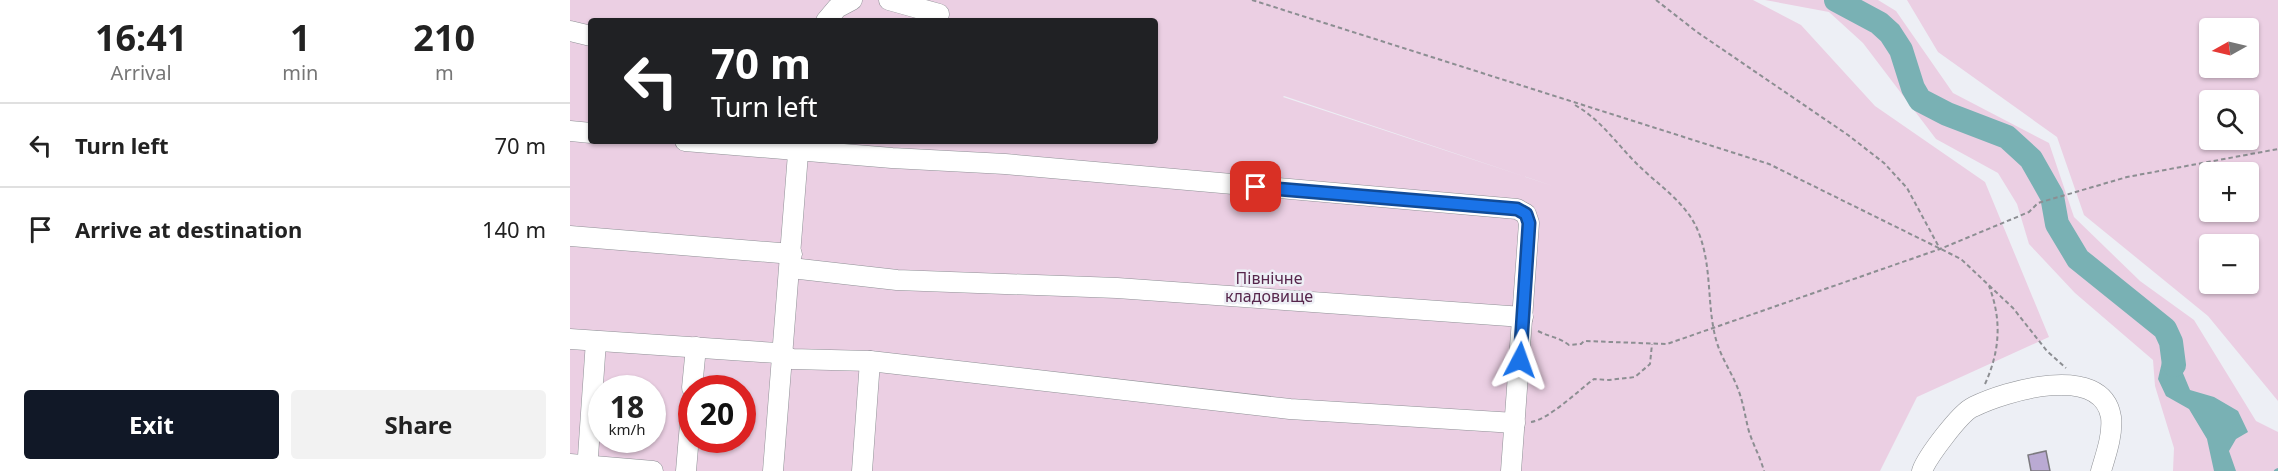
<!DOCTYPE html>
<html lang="en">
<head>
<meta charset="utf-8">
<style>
  body { margin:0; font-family:"Noto Sans",sans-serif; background:#f2f2f2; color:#222; height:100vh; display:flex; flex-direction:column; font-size:22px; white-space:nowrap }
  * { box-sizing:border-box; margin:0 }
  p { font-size:20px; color:#767676 }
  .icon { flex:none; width:33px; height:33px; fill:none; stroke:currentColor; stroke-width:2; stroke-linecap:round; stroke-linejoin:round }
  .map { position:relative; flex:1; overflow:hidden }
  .side { display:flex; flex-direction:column; background:#fff; width:570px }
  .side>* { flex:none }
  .guide { position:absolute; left:18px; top:18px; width:570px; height:126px; border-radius:6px; box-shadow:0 2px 4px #0004; background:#202124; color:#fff; overflow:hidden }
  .needle { width:39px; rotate:262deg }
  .tools { position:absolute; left:1629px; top:18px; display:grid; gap:12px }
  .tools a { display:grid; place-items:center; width:60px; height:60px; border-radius:6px; background:#fff; box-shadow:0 2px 4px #0004; font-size:30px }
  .speed { position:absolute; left:18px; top:375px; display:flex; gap:12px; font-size:30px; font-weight:700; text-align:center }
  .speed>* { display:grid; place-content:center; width:78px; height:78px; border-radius:50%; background:#fff; box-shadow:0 2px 4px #0004; line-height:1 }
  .speed small { font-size:15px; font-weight:400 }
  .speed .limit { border:9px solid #d22; background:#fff; color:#111 }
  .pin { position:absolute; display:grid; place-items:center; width:51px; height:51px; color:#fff; margin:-26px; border-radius:12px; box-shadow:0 3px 9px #0006 }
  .me { position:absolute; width:66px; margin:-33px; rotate:4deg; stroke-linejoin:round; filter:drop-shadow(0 0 4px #0008) }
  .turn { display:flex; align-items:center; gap:21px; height:126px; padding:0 24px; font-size:27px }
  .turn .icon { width:78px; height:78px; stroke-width:2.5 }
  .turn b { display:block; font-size:42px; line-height:51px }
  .eta { display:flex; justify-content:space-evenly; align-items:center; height:102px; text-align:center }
  .eta b { font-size:36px; font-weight:700; line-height:42px }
  .primary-button { display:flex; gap:12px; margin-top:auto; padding:12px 24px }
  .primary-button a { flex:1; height:69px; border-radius:6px; background:#111827; color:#fff; font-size:24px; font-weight:700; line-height:69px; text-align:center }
  .primary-button a+a { background:#f2f2f2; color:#222 }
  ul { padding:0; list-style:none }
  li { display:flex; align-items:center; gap:18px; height:84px; padding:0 24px; border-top:2px solid #e0e0e0 }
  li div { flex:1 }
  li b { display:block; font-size:22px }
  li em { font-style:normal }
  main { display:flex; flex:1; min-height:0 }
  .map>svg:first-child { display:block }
  .green { fill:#ebcfe3; fill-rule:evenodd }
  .water { fill:#79b1b4 }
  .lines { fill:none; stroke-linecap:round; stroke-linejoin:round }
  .stream { stroke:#79b1b4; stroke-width:4 }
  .river { stroke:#79b1b4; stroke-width:24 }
  .building { fill:#baaad3; stroke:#7c7a7f; stroke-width:1.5 }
  .minor-casing { stroke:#8f9196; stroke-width:21 }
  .path { stroke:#8c8e92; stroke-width:2; stroke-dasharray:4.5 3; stroke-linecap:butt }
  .minor { stroke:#fff; stroke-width:20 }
  .route-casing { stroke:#114b97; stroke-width:15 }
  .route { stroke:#1a73e8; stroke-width:10 }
  .labels { text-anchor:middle; stroke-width:5; stroke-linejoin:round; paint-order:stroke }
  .park-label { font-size:16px; fill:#56264c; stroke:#edeff5 }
</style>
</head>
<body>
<main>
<section class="side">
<div class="eta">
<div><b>16:41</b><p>Arrival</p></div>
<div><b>1</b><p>min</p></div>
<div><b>210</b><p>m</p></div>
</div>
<ul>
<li><svg class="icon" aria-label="left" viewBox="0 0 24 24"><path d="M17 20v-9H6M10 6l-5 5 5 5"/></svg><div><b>Turn left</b></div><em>70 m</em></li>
<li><svg class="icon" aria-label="arrive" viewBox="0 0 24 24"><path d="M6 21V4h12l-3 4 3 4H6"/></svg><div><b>Arrive at destination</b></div><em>140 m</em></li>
</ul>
<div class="primary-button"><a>Exit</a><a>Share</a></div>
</section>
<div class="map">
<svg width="1708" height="471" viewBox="0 0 1708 471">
  <rect width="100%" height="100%" fill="#edeff5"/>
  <g class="green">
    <path d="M 0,0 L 1183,0 L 1231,25 L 1305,106 L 1415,182 L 1479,337 L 1347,397 L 1310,471 L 0,471 ZM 21,21 L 585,21 L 585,141 L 21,141 ZM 713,97 L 714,96 L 983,186 ZM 32,388 L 82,388 L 82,440 L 32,440 ZM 122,388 L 172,388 L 172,440 L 122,440 Z"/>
    <polygon points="1195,0 1308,0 1326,11 1383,93 1479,143 1504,217 1570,281 1624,320 1686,421 1708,432 1708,471 1603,471 1604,448 1585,386 1583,360 1505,293 1459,244 1447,204 1428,173 1366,139 1293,43 1259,12"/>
    <path d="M 1337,0 L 1708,0 L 1708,401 L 1638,316 L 1514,215 L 1487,137 L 1368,52 ZM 1678,28 L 1678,68 L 1640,68 L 1640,28 ZM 1678,100 L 1678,140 L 1640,140 L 1640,100 ZM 1678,172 L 1678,212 L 1640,212 L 1640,172 ZM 1678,244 L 1678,284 L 1640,284 L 1640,244 Z"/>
  </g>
  <polygon class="water" points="1592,362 1610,366 1620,390 1644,397 1668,411 1678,432 1666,439 1659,451 1666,471 1644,471 1637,439 1619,409 1596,396 1588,379"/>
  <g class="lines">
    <polyline class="stream" points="1706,471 1708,470"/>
    <polyline class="river" points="1266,0 1309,23 1320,33 1331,50 1343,88 1350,100 1377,114 1437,137 1461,159 1482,196 1487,224 1508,259 1595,329 1601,342 1604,365"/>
  </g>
  <polygon class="building" points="1476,451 1480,471 1461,471 1458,455"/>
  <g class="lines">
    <defs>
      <g id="minor">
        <polyline points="319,0 369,14"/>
        <polyline points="256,21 267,8 282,0"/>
        <polyline points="0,31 21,36"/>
        <polyline points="0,131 21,133"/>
        <polyline points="115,141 322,158 435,164 947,209 956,214 959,223 941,471"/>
        <polyline points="0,236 222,254"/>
        <polyline points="221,268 327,280 547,288 953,317"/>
        <polyline points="0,339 207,353 222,359 300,361 720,409 945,423"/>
        <polyline points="122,388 126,347"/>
        <polyline points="0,464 83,471"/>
        <polyline points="17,471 26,341"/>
        <polyline points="116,471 122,400"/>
        <polyline points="203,471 229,141"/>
        <polyline points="292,471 300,361"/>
        <path d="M 1352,471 C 1357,457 1390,413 1403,407 C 1435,391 1532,362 1541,417 C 1543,435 1536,454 1531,471"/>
      </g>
    </defs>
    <use href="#minor" class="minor-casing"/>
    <g class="path">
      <polyline points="682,0 1199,164 1391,259 1443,308 1477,351 1496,368"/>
      <polyline points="1086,0 1127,32 1278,135 1314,163 1337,188 1370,249"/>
      <path d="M 1005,105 C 1031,120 1046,143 1067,164 C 1088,185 1117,203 1128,231 C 1143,267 1136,307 1147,343 C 1152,359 1162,373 1168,389 C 1173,402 1175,415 1178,428 C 1182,443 1190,456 1194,471"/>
      <path d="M 968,331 C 979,337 989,337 999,345 L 1011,344 L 1014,341 L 1097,344 L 1370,249 L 1459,212 L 1468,203 L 1557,177 L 1708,149"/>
      <path d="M 1415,384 C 1430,351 1432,320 1419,286"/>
      <path d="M 961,422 C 978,420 1009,390 1024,379 L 1039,380 L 1065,377 L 1080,364 L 1082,344"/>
    </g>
    <use href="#minor" class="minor"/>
  </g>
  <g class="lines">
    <defs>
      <polyline id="route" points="686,187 947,209 956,214 959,223 950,360"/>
    </defs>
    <use href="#route" class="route-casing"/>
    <use href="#route" class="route"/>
  </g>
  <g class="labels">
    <g class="park-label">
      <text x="699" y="284">Північне<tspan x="699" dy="18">кладовище</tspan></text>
    </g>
  </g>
</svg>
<div class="tools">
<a><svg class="needle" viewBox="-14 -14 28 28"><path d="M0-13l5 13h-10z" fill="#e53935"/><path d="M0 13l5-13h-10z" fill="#767676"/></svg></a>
<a><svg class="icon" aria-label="search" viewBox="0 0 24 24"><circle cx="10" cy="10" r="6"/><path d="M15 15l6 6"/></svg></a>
<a>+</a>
<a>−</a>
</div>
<div class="speed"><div>18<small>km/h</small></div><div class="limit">20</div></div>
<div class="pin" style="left:686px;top:187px;background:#d93025"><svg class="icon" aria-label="arrive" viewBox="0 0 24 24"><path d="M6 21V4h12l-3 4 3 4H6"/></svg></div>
<svg class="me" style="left:950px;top:360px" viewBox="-20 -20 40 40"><path d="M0-17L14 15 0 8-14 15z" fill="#1a73e8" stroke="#fff" stroke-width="4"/></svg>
<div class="guide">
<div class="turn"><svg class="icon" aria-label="left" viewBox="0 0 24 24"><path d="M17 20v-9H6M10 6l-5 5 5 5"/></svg><div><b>70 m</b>Turn left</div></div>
</div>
</div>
</main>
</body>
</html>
